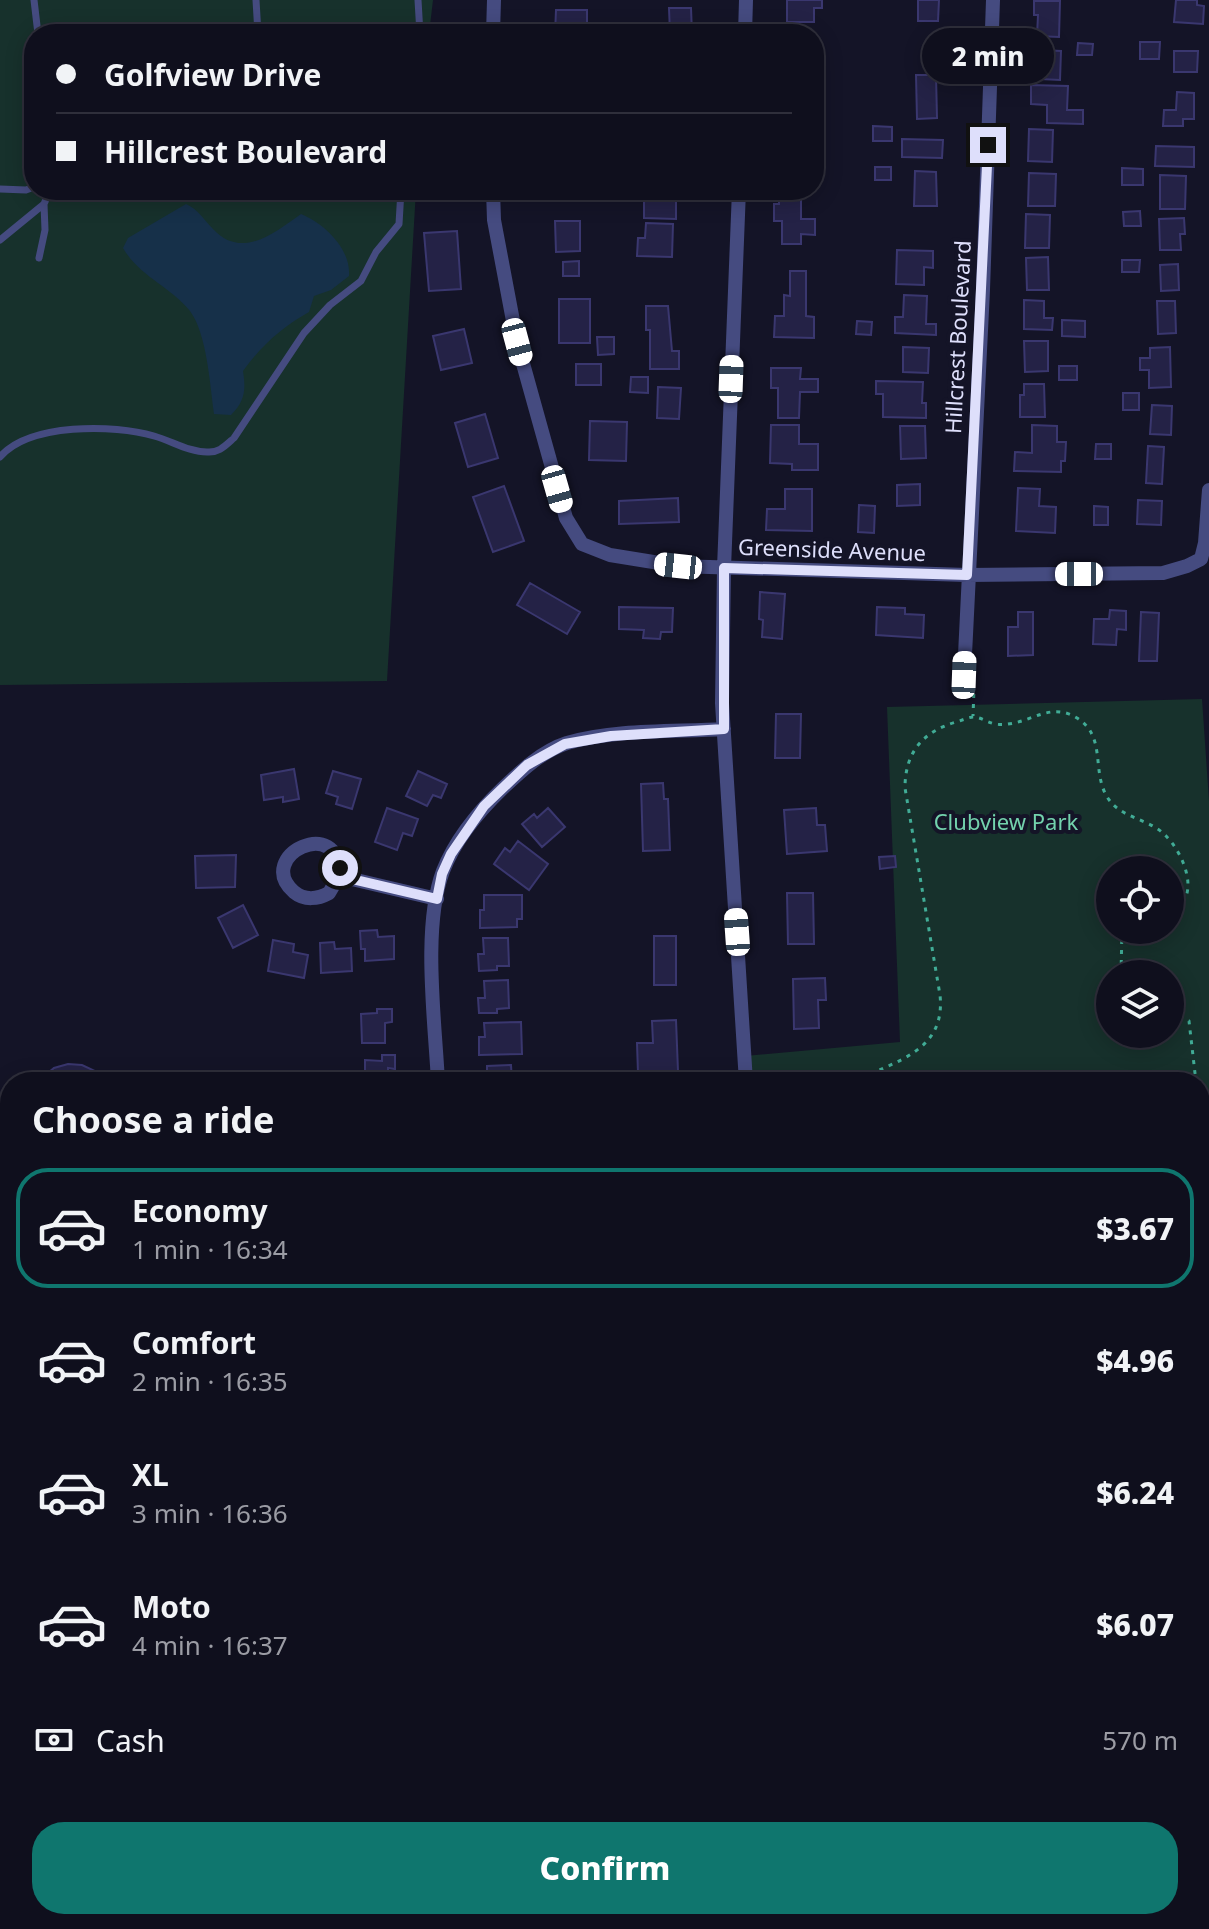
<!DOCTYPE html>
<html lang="en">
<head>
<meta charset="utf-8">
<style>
	body { margin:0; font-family:"Noto Sans",sans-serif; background:#181826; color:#f1f3f6; height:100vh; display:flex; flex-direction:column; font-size:30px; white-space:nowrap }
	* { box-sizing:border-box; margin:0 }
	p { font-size:26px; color:#9b9ca4 }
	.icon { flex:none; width:44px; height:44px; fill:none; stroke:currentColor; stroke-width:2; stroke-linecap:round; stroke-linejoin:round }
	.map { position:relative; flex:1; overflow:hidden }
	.side { position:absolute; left:0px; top:1072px; width:1210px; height:858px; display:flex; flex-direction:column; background:#0f0f1d; border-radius:32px 32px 0 0; box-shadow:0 4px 20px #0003,0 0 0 2px #2f2f3b }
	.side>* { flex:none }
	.hud { position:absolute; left:24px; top:24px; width:800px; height:176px; border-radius:32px; box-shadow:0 4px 20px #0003,0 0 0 2px #2f2f3b; display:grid; align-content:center; height:176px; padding:0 32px; background:#0f0f1d }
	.buttons { position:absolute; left:1096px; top:856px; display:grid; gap:16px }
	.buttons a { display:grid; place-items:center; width:88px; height:88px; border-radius:50%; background:#0f0f1d; box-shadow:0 4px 20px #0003,0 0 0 2px #2f2f3b; font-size:40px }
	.end { position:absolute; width:36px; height:36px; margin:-18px; border:10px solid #dedffb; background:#111; box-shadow:0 0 0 4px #111 }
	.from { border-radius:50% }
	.bubble { position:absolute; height:56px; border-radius:28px; background:#0f0f1d; box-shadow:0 4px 20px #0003,0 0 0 2px #2f2f3b; font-size:26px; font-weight:800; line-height:56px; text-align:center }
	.car { position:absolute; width:24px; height:48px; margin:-24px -12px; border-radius:10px; box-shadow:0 0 6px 2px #0007; background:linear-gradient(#fff 24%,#345 0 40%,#fff 0 76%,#345 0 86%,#fff 0) }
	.hud b { display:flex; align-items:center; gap:28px; height:76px; font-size:30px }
	.hud b+b { border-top:2px solid #2f2f3b }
	.hud i { width:20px; height:20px; background:#f1f3f6 }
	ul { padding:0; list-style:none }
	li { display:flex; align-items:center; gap:24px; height:120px; margin:0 16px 12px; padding:0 16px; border:4px solid transparent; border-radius:32px }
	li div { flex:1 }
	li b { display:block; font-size:30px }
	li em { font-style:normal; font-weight:800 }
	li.active { border-color:#0f766e }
	li>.icon { width:72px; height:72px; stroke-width:1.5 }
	h2 { padding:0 32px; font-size:36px; line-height:96px }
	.pay { display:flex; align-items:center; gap:20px; height:88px; padding:0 32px; font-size:30px }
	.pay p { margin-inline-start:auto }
	.action { display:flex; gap:16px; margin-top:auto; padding:16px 32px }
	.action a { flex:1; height:92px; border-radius:32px; background:#0f766e; color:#fff; font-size:32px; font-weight:800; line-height:92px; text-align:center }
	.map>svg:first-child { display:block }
</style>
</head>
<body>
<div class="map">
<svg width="1209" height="1929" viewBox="0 0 1209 1929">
	<rect width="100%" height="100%" fill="#141427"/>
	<path fill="#17312c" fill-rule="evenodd" d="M0,0H433L429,34H34V190H416L387,681L0,685Z
		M1202,699L1209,801V1239H1200V1082H746L745,1056L900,1042L887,707ZM1110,870H1170V930H1110ZM1110,974H1170V1034H1110Z"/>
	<path fill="#163049" d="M186,204C198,209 204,220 213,229C242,260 274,233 301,214C325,224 351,249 349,276L331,290L314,296L309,312C282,327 261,346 243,371C246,390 245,401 231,415L214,414C210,385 207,334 190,311C170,286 140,277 123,248L128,238Z"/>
	<path fill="#242246" stroke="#3a376f" stroke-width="2" d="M787,0H822V8H814V22H787Z
		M918,0H939L938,21H918Z
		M1176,0H1197V5L1204,6L1203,24L1174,22Z
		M1034,1H1060L1059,37L1037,36L1038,15H1034Z
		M669,8H691L692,34H670Z
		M556,10H587V34H555Z
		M1140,42H1160L1159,59H1140Z
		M1078,43L1093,44L1092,55H1077Z
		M1040,50L1061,51L1060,80L1040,79Z
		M1174,51H1198L1197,72H1174Z
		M916,75H936L937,118L917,119Z
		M1031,85L1068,86L1067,110H1083V124L1047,123V105L1031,104Z
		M1177,92L1194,93V119H1183V126H1163L1164,110H1176Z
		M873,126L892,127V141H873Z
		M1029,129L1053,130L1052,162L1028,161Z
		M902,139L943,140L942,158L902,157Z
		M1156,146L1194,147V167L1155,166Z
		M875,167H891V180H875Z
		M1122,168L1143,169V185H1122Z
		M915,171L936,172L937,206H914Z
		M1029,173L1056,174L1055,206H1028Z
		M1160,175L1186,176L1185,209H1160Z
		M644,190H676V219L644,218Z
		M779,194H801V219H815V235L801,234V244H782V221H774V204H779Z
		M1140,211L1141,226H1124L1123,212Z
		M1026,214L1050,215L1049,248H1025Z
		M1184,218L1185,234H1180L1181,250H1160L1159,219Z
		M555,221H580V251L556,252Z
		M646,223L673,224L672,257L637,256L638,238H645Z
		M457,231L461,289L429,291L424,233Z
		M897,250L933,251V268L924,267V285L896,284Z
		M1048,257L1049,290H1027L1026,258Z
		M1122,260H1140L1139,272H1122Z
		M579,261V276H563V262Z
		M1178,264L1179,290L1161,291L1160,265Z
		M790,271H806V316L814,317V338L774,337L775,316H784V295L790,296Z
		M904,295L927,296L926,324H936V335L895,333V317H903Z
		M559,299H590V343H559Z
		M1024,300L1044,301V318H1053L1052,330L1024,329Z
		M1157,301H1175L1176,333L1158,334Z
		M646,306H668L672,351H679V369H650V330H646Z
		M1062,320L1085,321V337L1062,336Z
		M857,321L872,322L871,335L856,334Z
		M464,329L472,363L441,370L433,336Z
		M597,337H614V354L598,355Z
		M1024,341H1048V371L1025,372Z
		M903,347L929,348L928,373L903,372Z
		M1170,347L1171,387L1149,388V370H1140V358H1150V348Z
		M576,364H601V385H576Z
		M1059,366H1077V380H1059Z
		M771,368H801L800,379H818V392H800L799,418H778V388H771Z
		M631,377H648V393L630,392Z
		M876,381L923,382L922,403H926V418L883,417V394H876Z
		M1024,384H1044L1045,417H1020V395H1024Z
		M658,387L681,388L679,419L657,418Z
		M1123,393H1139V410H1123Z
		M1152,405L1172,406L1171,435L1150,434Z
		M485,414L498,458L468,467L455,423Z
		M590,421L627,422L626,461L589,460Z
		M771,425H799V444H818V470H792V464L770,463Z
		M1032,425L1057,426V442H1066L1065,461H1061V472L1014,471L1015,452L1032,453Z
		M900,426H925L926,458L901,459Z
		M1096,444H1111V459H1095Z
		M1148,446L1164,447L1162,484L1146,483Z
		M920,484V505L897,506V485Z
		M504,486L524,541L493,552L473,497Z
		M1018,488L1040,489L1039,506L1056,507L1055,533L1016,531Z
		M785,489H812V531L766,530L767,509H785Z
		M678,498L679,522L619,524V501Z
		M1138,500L1162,501L1161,525L1137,524Z
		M859,505L875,506L874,533L858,532Z
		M1094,506L1108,507V525H1094Z
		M530,583L580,612L567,634L517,605Z
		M760,592L785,594L782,639L762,637L763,620L759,619Z
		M619,607L673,608L672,632H661L660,639L643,638L644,630L619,629Z
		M877,607L905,608V614L924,615L923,638L876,635Z
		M1110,610L1126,611V630L1117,629L1116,645L1093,644L1094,619H1109Z
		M1018,612H1033V655L1008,656V627H1018Z
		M1141,612L1159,613L1157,661H1139Z
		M776,714H801L800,758H775Z
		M294,769L299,799L283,802V797L264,800L261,775Z
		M333,771L361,779L352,809L336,804L338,797L326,793Z
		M418,771L447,784L441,798L433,795L427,806L406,796Z
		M663,783L664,799H668L670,850L643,851L641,784Z
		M387,808L418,819L412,836L403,833L397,850L375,842Z
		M548,808L565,827L542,847L522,824L534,814L537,818Z
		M816,808L817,825H825L827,851L787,854L784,810Z
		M518,841L548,864L529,890L494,864L505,848L510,852Z
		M236,855L235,887L196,888L195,856Z
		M895,856L896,867L880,869L879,857Z
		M787,893H813L814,944H788Z
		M484,895H522V919H517V927L480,928V910H484Z
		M243,905L258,935L233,948L218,918Z
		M377,930L378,937L394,936V959L365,961V949H361L360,931Z
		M654,936H676V985H654Z
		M483,938H508L509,966H497V970L479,971L478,954H484Z
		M273,940L294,944L293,952L308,955L304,978L268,971Z
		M334,942L335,949L351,948L352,971L321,973L320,943Z
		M825,978L826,1000H818L819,1028L794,1029L793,979Z
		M508,980L509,1008L497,1009V1013H479L478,998H485L484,981Z
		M377,1009H392V1022L385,1023V1043H362L361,1014L377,1013Z
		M676,1020L678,1071L638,1073L637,1043H653L652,1021Z
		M521,1022L522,1054L479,1055V1037H485L484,1023Z
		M382,1055H395V1069L388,1068V1082H365V1060L382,1061Z
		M68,1064L82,1065L95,1071L106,1082H37L54,1068Z
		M511,1065L512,1082H482L487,1081V1066Z
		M1200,1819H1209V1843L1200,1844Z"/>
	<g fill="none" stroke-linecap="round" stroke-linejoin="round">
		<path stroke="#41ac96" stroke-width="3" stroke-dasharray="4 6" stroke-linecap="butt" d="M971,685L974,689L973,716
			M1121,974L1122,930
			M1170,1013L1189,1021L1196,1082
			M852,1082C895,1061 946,1052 940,995L905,788C905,753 922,732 956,722C960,721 969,717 973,717C984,717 990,727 1008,724C1034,721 1051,702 1077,718C1106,736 1092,769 1106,795C1119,819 1147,817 1165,835C1184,853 1203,900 1170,910
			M1200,1096L1209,1118
			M1200,1221L1209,1213"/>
		<path stroke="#454b80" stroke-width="7" d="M34,0L38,34
			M256,0L258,34
			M418,0L420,34
			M0,189L26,190L34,187
			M0,240L44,204L50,190
			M39,258L45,230L44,204
			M0,457C29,423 114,424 154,436C172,441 189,452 207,452C219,453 225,446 234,438L304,333L330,305L361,281L376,252L399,224L401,190
			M246,1920L247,1929
			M393,1920L394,1929
			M502,1920V1929"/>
		<path stroke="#454b80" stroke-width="14" d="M493,34L494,0
			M745,34L746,0
			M493,190L494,220L517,342L566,518L582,544L610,555L678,566L967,575L1163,573L1187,566L1201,559L1205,543L1209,490
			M739,190L724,568L722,703L746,1082
			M964,675L983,290L993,0
			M339,876L329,893C318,899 305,901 294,892C253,856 342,813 339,876L437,899
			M438,1082C435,1021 422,927 443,871C455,840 479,811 503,788C521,771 542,751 567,743C616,729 673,732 724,729
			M799,1920L800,1929"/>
		<path stroke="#828eee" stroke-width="16" d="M1200,1913L1209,1912
			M845,1929L1040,1920"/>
	</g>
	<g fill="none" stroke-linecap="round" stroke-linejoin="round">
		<path stroke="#dedffb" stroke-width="10" d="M340,868L339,876L437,899L442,874L451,854L484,806L527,765L565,744L611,736L724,729V568L967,575L988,145"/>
	</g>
	<g text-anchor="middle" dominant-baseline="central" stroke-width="8" stroke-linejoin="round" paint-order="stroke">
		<g font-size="22" fill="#dedffb" stroke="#141427">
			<text transform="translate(957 337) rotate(-87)">Hillcrest Boulevard</text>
			<text transform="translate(832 549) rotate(2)">Greenside Avenue</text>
		</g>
		<g font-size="22" fill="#73d2ad" stroke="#141427">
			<text x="1006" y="821">Clubview Park</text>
		</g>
	</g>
</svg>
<div class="buttons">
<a><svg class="icon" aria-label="locate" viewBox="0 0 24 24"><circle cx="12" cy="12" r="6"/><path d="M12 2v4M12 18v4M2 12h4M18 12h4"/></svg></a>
<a><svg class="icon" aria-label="layers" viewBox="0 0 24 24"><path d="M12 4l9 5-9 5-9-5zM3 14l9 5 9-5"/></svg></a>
</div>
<i class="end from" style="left:340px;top:868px"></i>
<i class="end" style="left:988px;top:145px"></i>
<div class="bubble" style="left:922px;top:28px;width:132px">2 min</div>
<i class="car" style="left:517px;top:342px;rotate:165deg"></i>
<i class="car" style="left:731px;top:379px;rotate:2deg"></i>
<i class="car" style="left:557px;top:489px;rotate:164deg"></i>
<i class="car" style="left:678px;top:566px;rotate:276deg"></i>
<i class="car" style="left:1079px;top:574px;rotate:270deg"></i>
<i class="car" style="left:964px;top:675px;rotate:2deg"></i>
<i class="car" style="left:737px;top:932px;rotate:356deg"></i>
<div class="hud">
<b><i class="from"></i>Golfview Drive</b>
<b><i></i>Hillcrest Boulevard</b>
</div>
<section class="side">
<h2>Choose a ride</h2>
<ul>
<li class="active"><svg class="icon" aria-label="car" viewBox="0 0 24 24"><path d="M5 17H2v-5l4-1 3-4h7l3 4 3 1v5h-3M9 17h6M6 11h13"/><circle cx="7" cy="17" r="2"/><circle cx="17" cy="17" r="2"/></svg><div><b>Economy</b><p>1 min · 16:34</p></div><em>$3.67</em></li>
<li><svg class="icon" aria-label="car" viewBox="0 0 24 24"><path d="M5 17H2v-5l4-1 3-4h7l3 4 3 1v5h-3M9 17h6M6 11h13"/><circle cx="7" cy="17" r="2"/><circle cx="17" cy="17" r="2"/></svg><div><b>Comfort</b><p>2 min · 16:35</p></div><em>$4.96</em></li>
<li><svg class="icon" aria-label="car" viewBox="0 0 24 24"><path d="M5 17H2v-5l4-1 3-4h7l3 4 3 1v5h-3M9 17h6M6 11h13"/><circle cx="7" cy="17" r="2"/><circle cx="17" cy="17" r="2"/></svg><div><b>XL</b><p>3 min · 16:36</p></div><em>$6.24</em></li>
<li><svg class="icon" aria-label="car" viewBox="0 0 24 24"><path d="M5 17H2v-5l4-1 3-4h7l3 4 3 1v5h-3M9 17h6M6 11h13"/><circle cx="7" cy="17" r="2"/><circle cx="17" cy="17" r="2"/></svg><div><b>Moto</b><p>4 min · 16:37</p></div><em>$6.07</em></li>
</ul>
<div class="pay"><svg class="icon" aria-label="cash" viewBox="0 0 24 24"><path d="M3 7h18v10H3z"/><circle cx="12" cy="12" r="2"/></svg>Cash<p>570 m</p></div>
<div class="action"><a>Confirm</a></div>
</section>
</div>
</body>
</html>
